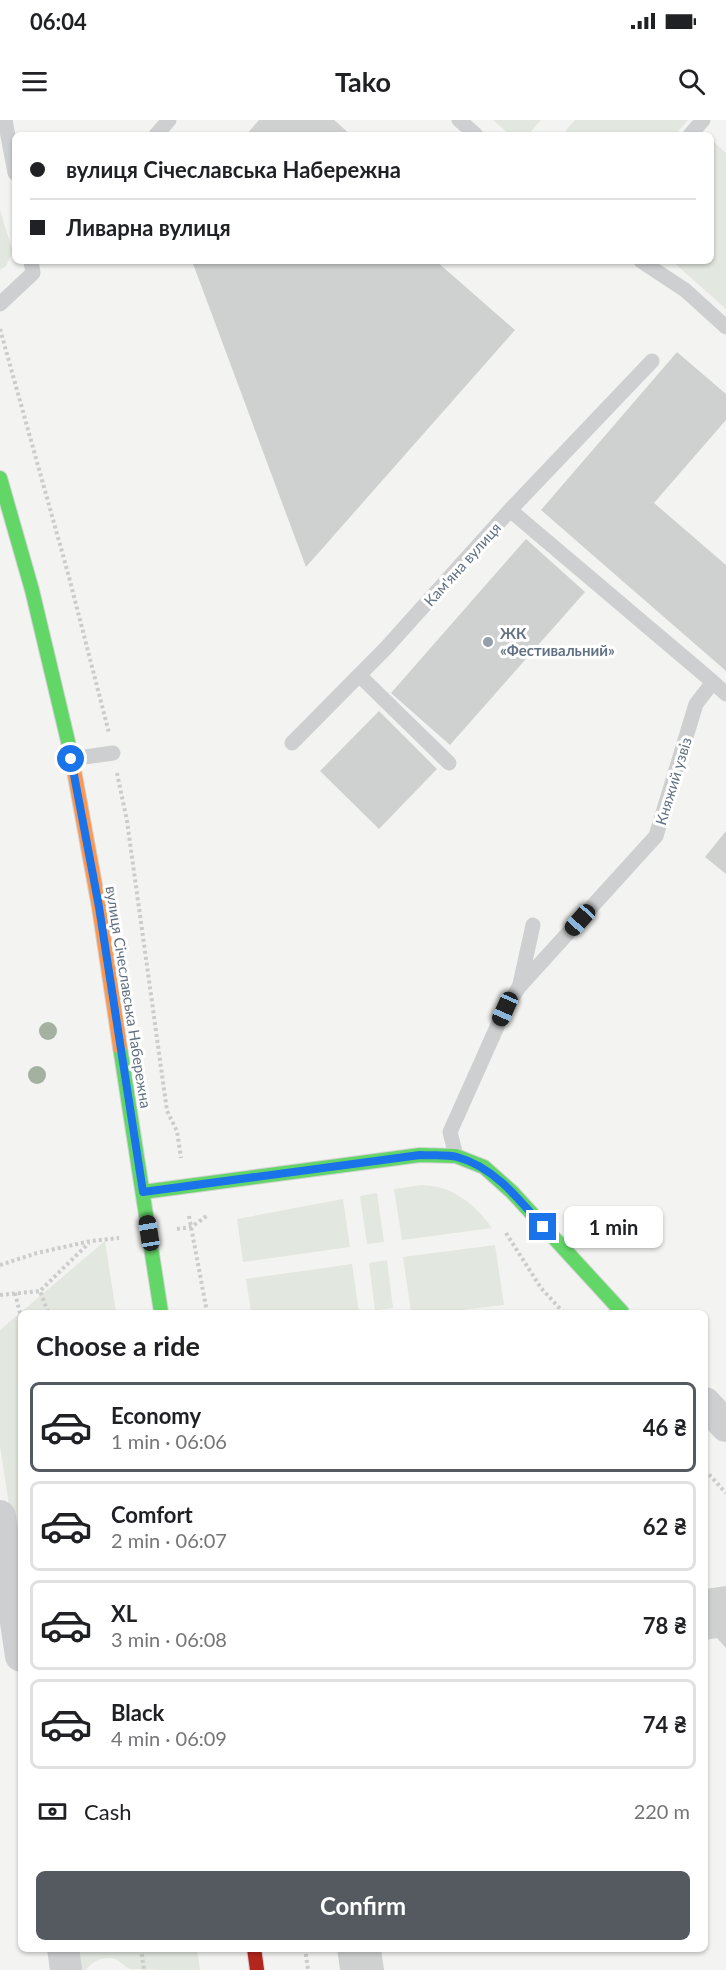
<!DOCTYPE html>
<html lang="en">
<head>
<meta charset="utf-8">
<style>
	body { margin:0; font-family:Lato,sans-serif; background:#f2f2f2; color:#202124; height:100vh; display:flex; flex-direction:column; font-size:22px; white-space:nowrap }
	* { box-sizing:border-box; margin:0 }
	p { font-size:20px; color:#757577 }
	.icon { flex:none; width:33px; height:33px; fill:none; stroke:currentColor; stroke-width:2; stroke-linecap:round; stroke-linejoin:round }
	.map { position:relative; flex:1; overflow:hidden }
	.sheet { position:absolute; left:18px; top:1190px; width:690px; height:642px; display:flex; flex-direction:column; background:#fff; border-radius:9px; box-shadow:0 2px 4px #0004 }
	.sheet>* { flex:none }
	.banner { position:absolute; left:12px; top:12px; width:702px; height:132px; border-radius:9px; box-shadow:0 2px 4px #0004; display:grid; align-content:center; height:132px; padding:0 18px; background:#fff }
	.end { position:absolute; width:27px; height:27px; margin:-14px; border:8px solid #1a73e8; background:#fff; box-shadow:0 0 0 3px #fff }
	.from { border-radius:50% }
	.bubble { position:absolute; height:42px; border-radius:9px; background:#fff; box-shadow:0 2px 4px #0004; font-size:20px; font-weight:700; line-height:42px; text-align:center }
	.car { position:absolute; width:18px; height:36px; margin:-18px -9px; border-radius:8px; box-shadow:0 0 4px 2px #0007; background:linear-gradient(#222 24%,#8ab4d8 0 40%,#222 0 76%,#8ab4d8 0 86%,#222 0) }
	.banner b { display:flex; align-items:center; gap:21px; height:57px; font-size:22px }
	.banner b+b { border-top:2px solid #e0e0e0 }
	.banner i { width:15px; height:15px; background:#202124 }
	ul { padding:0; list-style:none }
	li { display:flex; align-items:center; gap:18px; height:90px; margin:0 12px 9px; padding:0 6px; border:3px solid #e0e0e0; border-radius:9px }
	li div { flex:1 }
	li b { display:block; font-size:22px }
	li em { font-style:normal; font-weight:700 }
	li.selected { border-color:#545a60 }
	li>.icon { width:54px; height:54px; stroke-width:1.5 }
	h2 { padding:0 18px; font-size:27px; line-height:72px }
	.pay { display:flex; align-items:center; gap:15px; height:66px; padding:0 18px; font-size:22px }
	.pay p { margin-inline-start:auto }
	.button { display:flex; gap:12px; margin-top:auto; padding:12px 18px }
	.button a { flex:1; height:69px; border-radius:9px; background:#545a60; color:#fff; font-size:24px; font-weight:700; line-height:69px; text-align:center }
	.status { display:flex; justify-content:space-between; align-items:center; height:42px; padding:0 30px; background:#fff; direction:ltr }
	.status svg { height:16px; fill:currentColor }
	header { display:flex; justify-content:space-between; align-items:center; height:78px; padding:0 18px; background:#fff; font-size:27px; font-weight:700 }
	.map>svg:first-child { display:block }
</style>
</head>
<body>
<div class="status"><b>06:04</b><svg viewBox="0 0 49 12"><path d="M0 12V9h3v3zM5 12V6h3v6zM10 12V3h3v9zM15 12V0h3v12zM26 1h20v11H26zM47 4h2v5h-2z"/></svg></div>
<header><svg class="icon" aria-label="menu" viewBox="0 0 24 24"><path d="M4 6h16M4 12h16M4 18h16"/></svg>Tako<svg class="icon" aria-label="search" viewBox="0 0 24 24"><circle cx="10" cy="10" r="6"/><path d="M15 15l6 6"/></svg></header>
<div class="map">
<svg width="726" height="1850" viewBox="0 0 726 1850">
	<rect width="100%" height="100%" fill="#f3f4f1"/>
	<path fill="#e2e7df" d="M493,0H541L528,15H510Z
		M575,0H688L675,15H562Z
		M711,20L726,33V189L672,141H711Z
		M0,90L13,132L6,146L0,150Z
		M422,1065C453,1066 475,1084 492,1108L402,1120L394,1069Z
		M377,1073L384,1122L367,1124L360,1076Z
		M343,1079L350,1127L243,1142L237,1099Z
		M105,1121L116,1192H21V1464L0,1326V1210Z
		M495,1125L504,1185L445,1192H411L403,1137Z
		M387,1140L393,1188L375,1190L369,1143Z
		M352,1144L359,1192H251L246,1159Z
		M75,1829H197L200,1850C190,1850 134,1850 130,1849C122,1845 120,1839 110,1838C99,1838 92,1842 86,1850H79Z"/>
	<path fill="#cfd1d1" d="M259,0H334L351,15H246Z
		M192,141H436L515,210L306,447Z
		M677,232L726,274V300L654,383L726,445V551L541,390Z
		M526,419L585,472L450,625L391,573Z
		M379,591L437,649L379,709L320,651Z
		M726,711V754L705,737Z
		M726,1466V1528L717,1518L705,1520V1469Z
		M337,1828H381L384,1850H340Z"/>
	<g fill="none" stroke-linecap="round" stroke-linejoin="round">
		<g stroke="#d1d2d2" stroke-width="16">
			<path id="fast" d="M0,358L32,470L71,634
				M120,927L161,1192
				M143,1072L420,1035L456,1036L484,1047L512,1072L622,1192"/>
		</g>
		<g stroke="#d1d2d2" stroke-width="16">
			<path id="slow" d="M71,634L99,787L120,927"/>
		</g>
		<g stroke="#d1d2d2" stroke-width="16">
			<path id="jam" d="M254,1828L257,1850"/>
		</g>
		<path stroke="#ccc" stroke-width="4" stroke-dasharray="3 3" stroke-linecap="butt" d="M0,209L69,457L109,613
			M117,653L127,701L167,991L177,1011L181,1038
			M189,1096L207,1192
			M177,1109L191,1107L208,1095
			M506,1113L541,1168L563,1192
			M0,1145L37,1133L91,1121L119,1118
			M15,1173L21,1197
			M0,1175L40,1171
			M48,1192L40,1171L89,1123
			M705,1350L726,1373
			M141,1828L144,1850
			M305,1828L308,1850"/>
		<path stroke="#cecfd0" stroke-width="15" d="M5,0L15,53
			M459,0L476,15
			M156,15L169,0
			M690,15L703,0
			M641,141L685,170L726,207
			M0,184L33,153L31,141
			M359,555L449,643
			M713,562L726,574
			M292,623L386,528L510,390L652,241
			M71,639L113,633
			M520,864L533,805
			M456,1036L450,1012L505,889L519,867L656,716L696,584L713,562L510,390"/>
		<path stroke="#cecfd0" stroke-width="32" d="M705,1283L726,1306
			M0,1396L21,1536
			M63,1828L66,1850"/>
		<use href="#fast" stroke="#63d668" stroke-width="14"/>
		<use href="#slow" stroke="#ff974d" stroke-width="14"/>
		<use href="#jam" stroke="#b3261e" stroke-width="14"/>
	</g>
	<g fill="#a4b1a1">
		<circle cx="48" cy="911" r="9"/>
		<circle cx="37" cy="955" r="9"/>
	</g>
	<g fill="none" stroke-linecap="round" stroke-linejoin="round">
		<path stroke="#1a73e8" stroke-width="8" d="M71,639L99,787L143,1072L420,1035C431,1036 446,1034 457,1037C494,1047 519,1079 543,1107"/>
	</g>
	<circle fill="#949faa" stroke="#fff" stroke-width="2" cx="488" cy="522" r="6"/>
	<g text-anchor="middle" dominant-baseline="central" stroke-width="6" stroke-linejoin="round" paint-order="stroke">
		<g font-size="15" fill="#617183" stroke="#fff">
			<text transform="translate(462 444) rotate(-48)">Кам'яна вулиця</text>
			<text transform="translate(673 661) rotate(-73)">Княжий узвіз</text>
			<text transform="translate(129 877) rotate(81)">вулиця Січеславська Набережна</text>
		</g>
		<g font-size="15" font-weight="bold" fill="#617183" stroke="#fff" text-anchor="start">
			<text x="500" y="513">ЖК<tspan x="500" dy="17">«Фестивальний»</tspan></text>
		</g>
	</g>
</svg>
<i class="end from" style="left:71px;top:639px"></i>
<i class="end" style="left:543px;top:1107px"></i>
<div class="bubble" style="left:564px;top:1086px;width:99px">1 min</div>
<i class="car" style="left:580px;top:800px;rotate:222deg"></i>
<i class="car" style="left:505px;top:889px;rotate:204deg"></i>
<i class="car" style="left:149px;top:1113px;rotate:351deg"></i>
<div class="banner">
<b><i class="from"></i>вулиця Січеславська Набережна</b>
<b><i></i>Ливарна вулиця</b>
</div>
<section class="sheet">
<h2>Choose a ride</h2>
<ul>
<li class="selected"><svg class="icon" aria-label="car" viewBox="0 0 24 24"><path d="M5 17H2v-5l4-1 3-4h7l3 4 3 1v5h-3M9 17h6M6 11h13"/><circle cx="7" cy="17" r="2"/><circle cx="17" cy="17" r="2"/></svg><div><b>Economy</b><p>1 min · 06:06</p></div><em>46 ₴</em></li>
<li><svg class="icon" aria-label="car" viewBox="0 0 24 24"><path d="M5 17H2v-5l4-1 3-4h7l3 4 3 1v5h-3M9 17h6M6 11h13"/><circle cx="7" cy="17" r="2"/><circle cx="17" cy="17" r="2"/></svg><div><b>Comfort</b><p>2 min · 06:07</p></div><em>62 ₴</em></li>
<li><svg class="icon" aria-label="car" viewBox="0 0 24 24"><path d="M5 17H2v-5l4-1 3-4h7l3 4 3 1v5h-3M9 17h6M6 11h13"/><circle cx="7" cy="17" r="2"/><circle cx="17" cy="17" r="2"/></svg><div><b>XL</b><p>3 min · 06:08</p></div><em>78 ₴</em></li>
<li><svg class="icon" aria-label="car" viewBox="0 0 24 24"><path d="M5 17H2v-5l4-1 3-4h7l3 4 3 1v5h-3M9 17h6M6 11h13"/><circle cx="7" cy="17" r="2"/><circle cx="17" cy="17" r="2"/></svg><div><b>Black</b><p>4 min · 06:09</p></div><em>74 ₴</em></li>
</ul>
<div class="pay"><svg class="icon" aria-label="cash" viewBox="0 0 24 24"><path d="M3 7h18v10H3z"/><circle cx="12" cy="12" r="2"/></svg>Cash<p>220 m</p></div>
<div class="button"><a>Confirm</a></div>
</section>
</div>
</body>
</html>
